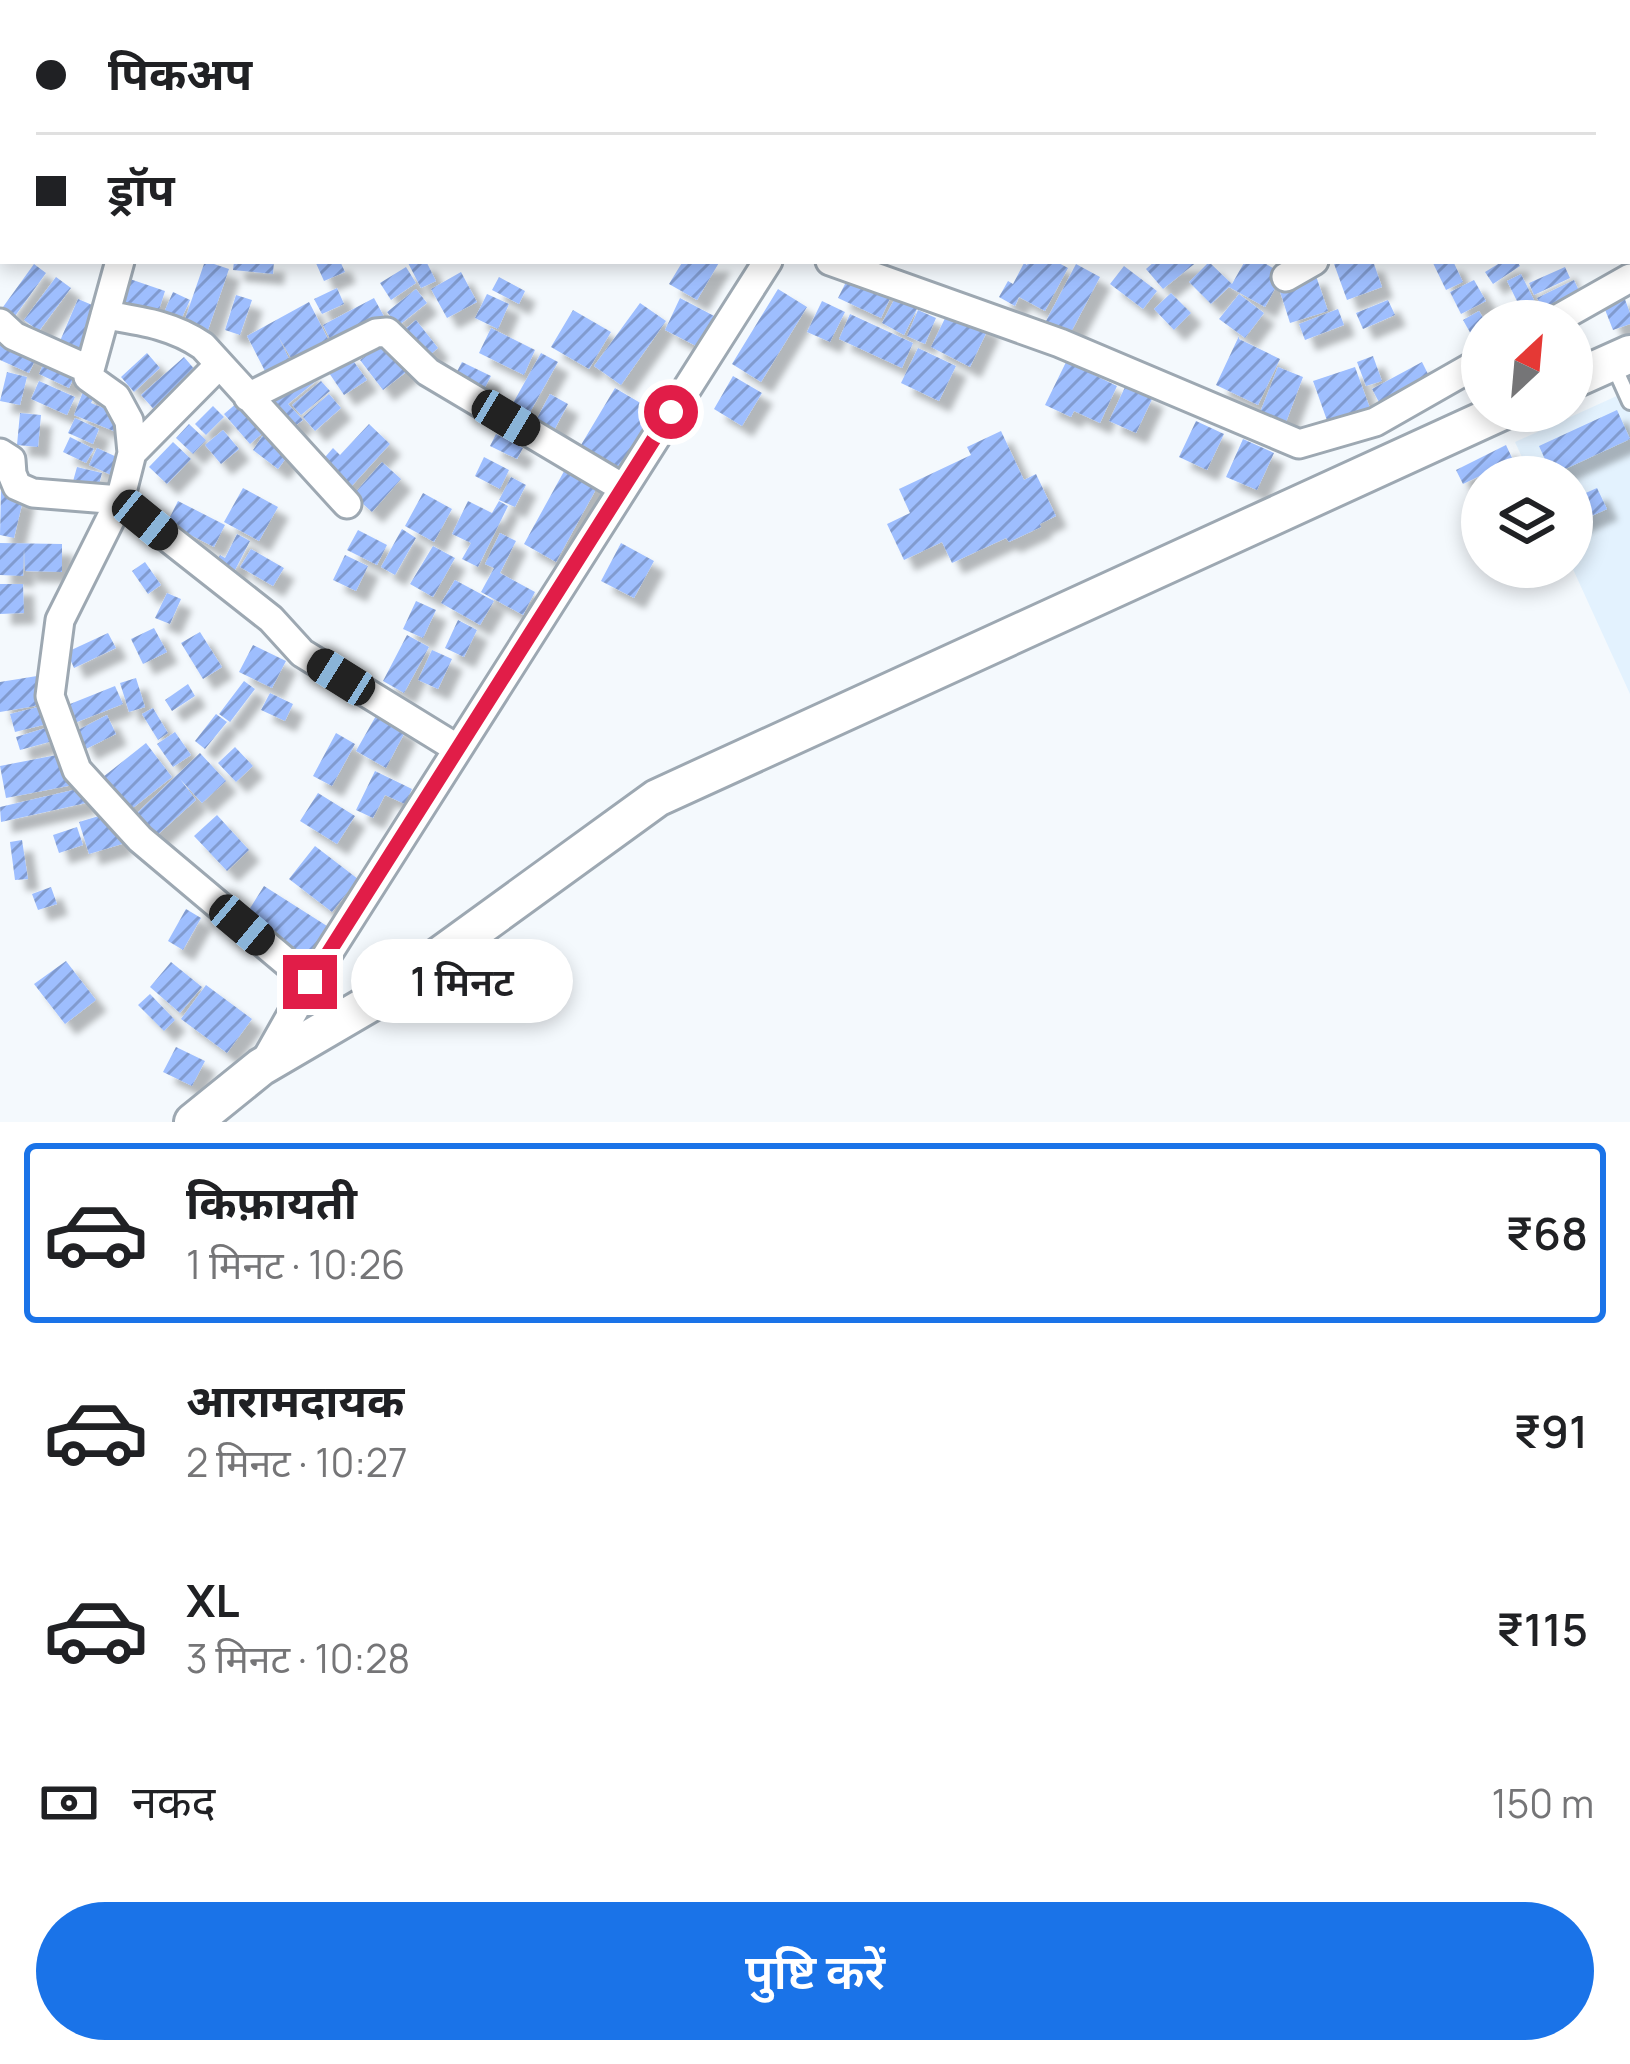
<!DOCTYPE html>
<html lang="hi">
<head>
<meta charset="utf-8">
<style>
	body { margin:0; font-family:Manrope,"Noto Sans Devanagari",sans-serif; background:#f2f2f2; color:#202124; height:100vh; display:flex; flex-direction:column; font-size:45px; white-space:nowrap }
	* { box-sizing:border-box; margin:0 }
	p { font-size:39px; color:#757577 }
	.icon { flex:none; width:66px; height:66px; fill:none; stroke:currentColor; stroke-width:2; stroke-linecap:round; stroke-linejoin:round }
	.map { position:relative; height:1122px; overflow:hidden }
	.drawer { display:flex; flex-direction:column; background:#fff; flex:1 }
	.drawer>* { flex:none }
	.guide { position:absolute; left:0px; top:0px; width:1632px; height:264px; box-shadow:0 6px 18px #0003; display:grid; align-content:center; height:264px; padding:0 36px; background:#fff }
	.needle { width:78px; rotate:26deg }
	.tools { position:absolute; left:1461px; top:300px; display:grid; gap:24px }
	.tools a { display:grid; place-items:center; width:132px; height:132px; border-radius:50%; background:#fff; box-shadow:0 6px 18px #0003; font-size:60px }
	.end { position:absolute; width:54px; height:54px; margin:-27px; border:15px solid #e11d48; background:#fff; box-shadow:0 0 0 6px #fff }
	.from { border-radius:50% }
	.bubble { position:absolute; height:84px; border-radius:42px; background:#fff; box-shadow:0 6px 18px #0003; font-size:39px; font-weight:600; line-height:84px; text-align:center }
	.car { position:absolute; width:36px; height:72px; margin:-36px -18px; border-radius:15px; box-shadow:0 0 9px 3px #0007; background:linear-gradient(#222 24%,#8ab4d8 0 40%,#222 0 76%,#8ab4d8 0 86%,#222 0) }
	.guide b { display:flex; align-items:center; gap:42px; height:114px; font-size:45px }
	.guide b+b { border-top:3px solid #e0e0e0 }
	.guide i { width:30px; height:30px; background:#202124 }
	ul { padding:21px 0 0; list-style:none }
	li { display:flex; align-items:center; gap:36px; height:180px; margin:0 24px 18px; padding:0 12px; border:6px solid transparent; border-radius:12px }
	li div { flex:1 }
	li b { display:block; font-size:45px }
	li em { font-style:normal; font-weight:600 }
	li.on { border-color:#1a73e8 }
	li>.icon { width:108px; height:108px; stroke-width:1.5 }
	.pay { display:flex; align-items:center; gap:30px; height:132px; padding:0 36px; font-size:45px }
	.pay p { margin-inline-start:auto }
	.button { display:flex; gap:24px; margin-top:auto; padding:24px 36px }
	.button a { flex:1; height:138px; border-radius:72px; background:#1a73e8; color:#fff; font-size:48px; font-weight:600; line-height:138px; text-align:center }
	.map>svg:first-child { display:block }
</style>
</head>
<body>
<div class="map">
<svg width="1630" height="1122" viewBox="0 0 1630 1122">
	<defs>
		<pattern id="building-hatch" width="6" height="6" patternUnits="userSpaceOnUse" patternTransform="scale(3)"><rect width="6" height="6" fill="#9ebefe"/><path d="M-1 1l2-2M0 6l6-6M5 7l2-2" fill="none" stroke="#819bcf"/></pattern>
		<filter id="shadow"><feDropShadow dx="11" dy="11" stdDeviation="3" flood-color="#0004"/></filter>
	</defs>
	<rect width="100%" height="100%" fill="#f4f9fd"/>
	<path fill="#e3f2fe" d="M1630,390V694L1572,567V477H1531L1515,442Z"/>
	<path fill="#42d7e0" d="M0,0H528L526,3H3V103L0,104Z"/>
	<path fill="url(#building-hatch)" filter="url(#shadow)" d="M205,261L229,269L208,330L184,322Z
		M234,261H274L273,274L233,270Z
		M315,261H340L345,272L324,281Z
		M407,261H426L436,281L421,288Z
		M683,261H720L697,300L669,284Z
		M1029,261H1055L1068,268L1045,311L1019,297L1015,306L999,297L1008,281L1013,284L1024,263L1027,265Z
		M1155,261H1198L1163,289L1146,269Z
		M1245,261H1261L1283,274L1265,307L1229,287L1211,304L1189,282L1209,262L1232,284Z
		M1333,261H1373L1382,287L1347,300Z
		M1432,261H1453L1463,282L1446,290Z
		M1503,261H1517L1520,266L1493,284L1485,272Z
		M34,264L46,273L15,316L3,307Z
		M1076,264L1100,277L1070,334L1046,321Z
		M1124,266L1157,291L1143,309L1110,284Z
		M406,267L416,283L391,300L380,283Z
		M1565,267L1570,278L1534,295L1529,283Z
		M461,272L477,302L447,318L431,289Z
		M851,272L893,292L881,318L838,298Z
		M1315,273L1328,311L1290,323L1278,285Z
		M1521,274L1542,316L1532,321H1527L1507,281Z
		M56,277L71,288L39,331L24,320Z
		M499,277L525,291L519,304L492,290Z
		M127,278L165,291L158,313L119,300Z
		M1474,280L1486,301L1461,314L1450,292Z
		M1574,280L1580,293L1544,311L1537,298Z
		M337,288L344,304L322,314L314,299Z
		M416,289L427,303L398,326L387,312Z
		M778,289L807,307L761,382L732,364Z
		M173,292L190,300L179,324L162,317Z
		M1171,293L1191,313L1174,330L1154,309Z
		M487,294L509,304L498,329L475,318Z
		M1239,294L1264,313L1245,338L1219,319Z
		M1623,294L1630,313V324L1613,330L1602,302Z
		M236,295L252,300L240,335L225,330Z
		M374,298L387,322L335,349L323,325Z
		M680,298L716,317L700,348L665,330Z
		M895,298L917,309L904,335L882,323Z
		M78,299L104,310L87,352L60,341Z
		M1388,300L1395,315L1363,329L1356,313Z
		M822,301L845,312L830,342L807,332Z
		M309,302L328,339L291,358L278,336L291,363L267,375L247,336Z
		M640,303L666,321L621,385L594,366Z
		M950,308L989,327L970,367L931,347Z
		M1338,309L1344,325L1305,340L1299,324Z
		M573,310L611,332L589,369L551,347Z
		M918,310L936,318L925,344L907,336Z
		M1479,311L1485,321H1482V340L1476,343L1463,320Z
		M850,314L913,343L902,368L839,339Z
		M416,320L438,348L425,359L403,331Z
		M491,328L535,350L524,375L479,353Z
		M1239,336V339L1280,359L1258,405L1216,385Z
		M0,337L38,354L29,373L0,360Z
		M387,340L410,369L383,390L360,360Z
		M918,348L956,366L939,401L901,383Z
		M347,352L367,380L344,395L325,367Z
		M147,353L160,368L134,392L121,377Z
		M541,353L558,362L529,414L512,405Z
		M47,356L77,371L69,388L39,374Z
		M1373,356L1382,381L1366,386L1357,362Z
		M184,357L202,378L159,415L141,395Z
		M1068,358L1094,370L1092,374L1117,386L1100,423L1074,411L1071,417L1045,405Z
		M462,362L491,376L482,393L453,379Z
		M1422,362L1430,378L1380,404L1372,389Z
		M1278,367L1303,377L1283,430L1257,420Z
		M1355,367L1371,411L1329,426L1313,381Z
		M307,368L316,381L288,404L303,420L284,434L260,402Z
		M7,372L27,377L20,405L0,401Z
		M733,376L762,393L742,426L714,409Z
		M39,381L75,397L67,415L31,399Z
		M321,381L330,391L301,415L292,405Z
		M86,384L98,389L91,403L123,416L116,432L74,415Z
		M1126,385L1153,397L1136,433L1109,421Z
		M615,388L654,411L617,473L578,450Z
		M329,394L341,408L315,431L303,417Z
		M550,394L568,404L551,436L533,426Z
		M245,396L271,426L250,444L224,414Z
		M213,406L224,417L206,435L195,424Z
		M1617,410L1630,439L1552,475L1539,446Z
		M20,413L41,415L38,447L17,445Z
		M75,418L99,429L93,444L68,433Z
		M1196,421L1224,434L1207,470L1179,457Z
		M189,424L206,440L193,454L176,438Z
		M369,424L390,444L348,490L319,464L333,448L340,455Z
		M223,430L239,449L221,464L205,445Z
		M1001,431L1024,480L1036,474L1056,516L1040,524L1041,527L1009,542L1006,538L952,563L942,542L904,560L887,524L910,513L899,489L971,455L967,447Z
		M496,434L523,448L517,459L490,446Z
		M263,435L289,454L278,469L253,450Z
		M70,437L94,449L86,463L63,452Z
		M1243,439L1274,453L1257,490L1226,477Z
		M173,442L191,459L167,484L149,467Z
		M1506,445L1513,460L1463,484L1456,470Z
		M97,448L119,458L111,475L89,465Z
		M484,457L509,470L500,489L475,476Z
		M382,462L401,479L372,512L353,495Z
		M568,464L600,482L556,562L524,544Z
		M77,467L102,473L97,492L72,485Z
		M511,477L526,485L515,507L499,500Z
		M243,488L278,507L259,541L224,522Z
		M1597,488L1607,509L1576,523L1572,513V499Z
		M1,491L24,496L14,538L0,535Z
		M423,493L452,509L434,542L405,526Z
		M178,501L225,525L214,547L167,523Z
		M468,501L492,513L499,501L508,506L478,567L462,559L471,543L452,534Z
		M402,529L416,538L395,575L381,567Z
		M358,530L387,545L377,565L347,550Z
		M500,533L516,541L500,573L535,592L523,615L481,592L494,568L485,564Z
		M237,534L250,541L234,572L216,562L220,555L225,558Z
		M0,543L62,544V572L25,571L24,549L23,576L0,575Z
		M621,543L654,561L634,598L601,581Z
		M433,546L455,558L433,597L410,584Z
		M251,549L284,568L273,586L240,567Z
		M345,555L368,566L356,591L333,580Z
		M145,562L161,585L148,594L132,571Z
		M455,580L494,601L480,625L441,603Z
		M0,584H23L24,613L0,614Z
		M167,593L181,599L170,624L155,618Z
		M416,601L436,610L423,638L403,629Z
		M458,620L477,630L464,657L445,648Z
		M154,628L167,652L143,664L131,639Z
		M200,632L222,667L203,679L181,643Z
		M108,633L116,648L74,668L67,652Z
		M407,635L429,647L404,693L383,681Z
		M253,645L286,661L272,688L239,672Z
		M432,650L452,659L438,689L418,680Z
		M37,676L41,705L0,712V682Z
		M136,678L145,707L129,712L120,683Z
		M244,681L255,689L230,722L219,714Z
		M188,684L195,696L172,711L165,700Z
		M115,686L123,704L72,724L65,706Z
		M270,693L293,704L285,721L261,710Z
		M42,706L47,724L15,732L10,714Z
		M153,708L168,733L158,740L142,714Z
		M216,714L227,722L205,749L195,741Z
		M377,714L406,730L386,768L356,751Z
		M107,715L116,734L86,749L76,731Z
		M49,727L53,741L20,750L16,737Z
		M175,732L191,755L173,767L157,744Z
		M336,733L355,744L332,786L313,776Z
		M146,743L172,777L124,815L98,781Z
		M235,747L253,766L236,782L218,763Z
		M67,753L73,785L6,798L0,766Z
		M200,753L226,781L202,803L180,779L196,800L154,838L134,816Z
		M375,771L412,789L405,804L385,795L373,818L356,810Z
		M82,788L86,803L1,822L0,807Z
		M318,793L355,816L337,844L300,821Z
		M112,812L122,844L89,854L79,822Z
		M217,815L249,850L227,871L194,836Z
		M77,827L83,845L59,853L53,835Z
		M22,840L28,879L15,880L10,842Z
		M315,846L358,879L332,912L289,879Z
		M264,886L327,926L305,961L242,921Z
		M51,887L57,904L38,910L32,894Z
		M186,909L201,918L183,950L168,941Z
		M66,961L96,1000L65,1024L34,984Z
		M171,962L202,987L180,1013L150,987Z
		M206,985L252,1019L227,1053L181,1019Z
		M150,994L175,1020L164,1031L138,1005Z
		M176,1047L205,1061L192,1086L163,1072Z"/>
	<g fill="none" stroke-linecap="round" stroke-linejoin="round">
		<g stroke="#9da8b2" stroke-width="20">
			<path id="lane" d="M1612,362L1630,402"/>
		</g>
		<g stroke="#9da8b2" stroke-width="33">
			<path id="street" d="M1143,0L1146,3
				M1475,0L1476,3
				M532,3L535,0
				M1381,3L1395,0
				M0,237L3,231
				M120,261L88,377L116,397L129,421L132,453L120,500L60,620L50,696L77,770L140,839L310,982
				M830,261L1060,343L1299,444L1375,422L1482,361
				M1286,277L1314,261
				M105,315C141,321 173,325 203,346L347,504
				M1554,321L1630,278
				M0,323L14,336L90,370
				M248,397L376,333L387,332L428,372L623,488
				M0,453L11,460L12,474L17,486L33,493L120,500L271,619L302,653L458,749
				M132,453L219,365
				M263,1065L310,982L768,261"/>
		</g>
		<g stroke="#9da8b2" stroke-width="42">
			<path id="secondary" d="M1572,380L1630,354
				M193,1122L261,1067L391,991L657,798L1503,411"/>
		</g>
		<use href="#lane" stroke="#fff" stroke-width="14"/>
		<use href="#street" stroke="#fff" stroke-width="27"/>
		<use href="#secondary" stroke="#fff" stroke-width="36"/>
	</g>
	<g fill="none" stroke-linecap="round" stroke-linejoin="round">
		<path stroke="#e11d48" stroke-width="15" d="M310,982L671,412"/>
	</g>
</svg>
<div class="tools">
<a><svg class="needle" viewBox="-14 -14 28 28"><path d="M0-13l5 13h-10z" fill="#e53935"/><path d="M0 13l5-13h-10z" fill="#757577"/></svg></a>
<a><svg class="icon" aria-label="layers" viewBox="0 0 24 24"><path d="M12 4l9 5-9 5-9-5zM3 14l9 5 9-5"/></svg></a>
</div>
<i class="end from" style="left:671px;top:412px"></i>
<i class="end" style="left:310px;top:982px"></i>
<div class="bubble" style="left:351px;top:939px;width:222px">1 मिनट</div>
<i class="car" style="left:506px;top:418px;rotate:121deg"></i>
<i class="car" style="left:145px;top:520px;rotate:129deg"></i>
<i class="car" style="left:341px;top:677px;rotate:302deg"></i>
<i class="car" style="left:242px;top:925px;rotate:130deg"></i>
<div class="guide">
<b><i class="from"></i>पिकअप</b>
<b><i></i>ड्रॉप</b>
</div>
</div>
<section class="drawer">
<ul>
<li class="on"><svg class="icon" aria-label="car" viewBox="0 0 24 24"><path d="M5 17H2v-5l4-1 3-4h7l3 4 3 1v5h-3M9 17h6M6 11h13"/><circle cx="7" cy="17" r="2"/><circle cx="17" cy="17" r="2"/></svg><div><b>किफ़ायती</b><p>1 मिनट · 10:26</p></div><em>₹68</em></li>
<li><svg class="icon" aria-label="car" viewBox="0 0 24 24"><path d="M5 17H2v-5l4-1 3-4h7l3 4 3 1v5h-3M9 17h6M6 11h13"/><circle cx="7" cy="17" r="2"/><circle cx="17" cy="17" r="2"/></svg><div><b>आरामदायक</b><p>2 मिनट · 10:27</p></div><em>₹91</em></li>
<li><svg class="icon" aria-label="car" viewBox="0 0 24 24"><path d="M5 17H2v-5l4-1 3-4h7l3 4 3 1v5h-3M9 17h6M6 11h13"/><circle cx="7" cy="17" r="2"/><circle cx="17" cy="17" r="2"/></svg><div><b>XL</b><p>3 मिनट · 10:28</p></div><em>₹115</em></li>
</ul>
<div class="pay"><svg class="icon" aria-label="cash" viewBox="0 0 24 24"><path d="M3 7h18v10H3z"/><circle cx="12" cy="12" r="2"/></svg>नकद<p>150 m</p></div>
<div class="button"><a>पुष्टि करें</a></div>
</section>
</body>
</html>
